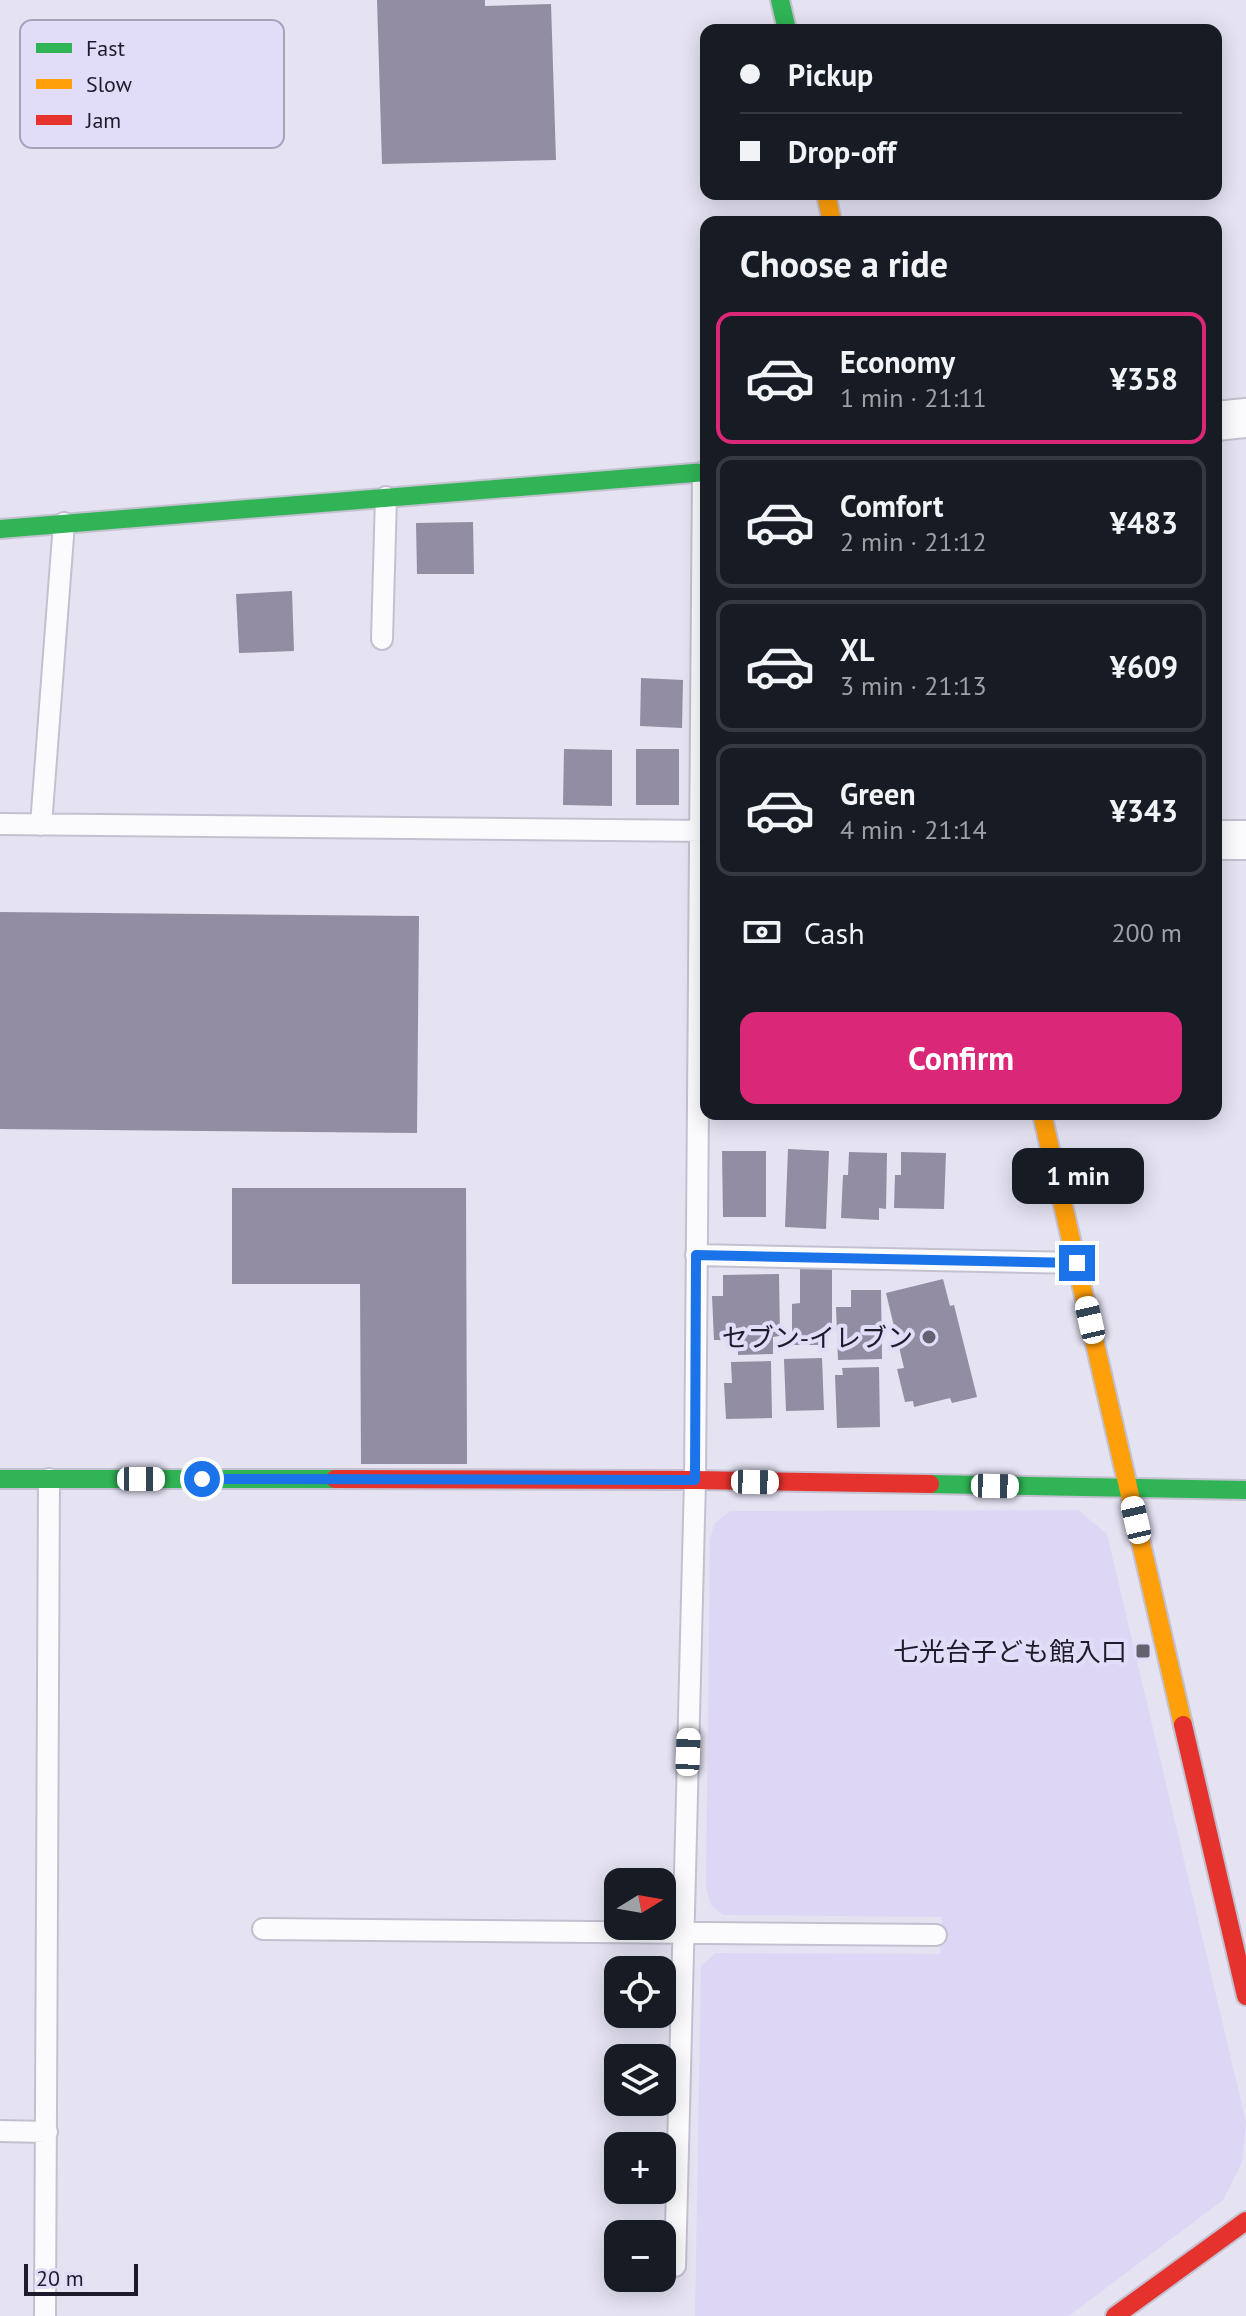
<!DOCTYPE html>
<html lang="en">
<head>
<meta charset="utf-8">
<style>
	body { margin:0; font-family:"PT Sans","Noto Sans JP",sans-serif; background:#242831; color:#f1f3f6; height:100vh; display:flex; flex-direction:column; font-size:30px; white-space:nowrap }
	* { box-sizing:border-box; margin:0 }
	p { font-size:26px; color:#9ea1a6 }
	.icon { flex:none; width:44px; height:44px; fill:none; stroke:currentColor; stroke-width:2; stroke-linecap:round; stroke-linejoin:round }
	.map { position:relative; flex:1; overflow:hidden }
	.side { position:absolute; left:700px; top:216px; width:522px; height:904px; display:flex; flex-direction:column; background:#171b24; border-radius:16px; box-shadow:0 4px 20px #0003 }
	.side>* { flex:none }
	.banner { position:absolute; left:700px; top:24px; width:522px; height:176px; border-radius:16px; box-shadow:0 4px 20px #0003; display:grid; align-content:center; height:176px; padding:0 40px; background:#171b24 }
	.needle { width:52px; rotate:79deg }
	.tools { position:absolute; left:604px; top:1868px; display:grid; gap:16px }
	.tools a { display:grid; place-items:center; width:72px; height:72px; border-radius:16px; background:#171b24; box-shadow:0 4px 20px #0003; font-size:40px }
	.scale { position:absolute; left:24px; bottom:20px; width:114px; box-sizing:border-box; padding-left:8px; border:4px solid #1e1b2b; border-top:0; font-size:22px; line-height:28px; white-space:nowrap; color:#1e1b2b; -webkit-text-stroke:6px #e1dcf8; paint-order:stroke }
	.end { position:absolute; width:36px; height:36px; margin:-18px; border:10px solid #1a73e8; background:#fff; box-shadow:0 0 0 4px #fff }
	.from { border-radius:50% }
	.bubble { position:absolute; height:56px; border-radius:16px; background:#171b24; box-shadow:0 4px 20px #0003; font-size:26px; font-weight:700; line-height:56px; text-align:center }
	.car { position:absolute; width:24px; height:48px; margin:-24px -12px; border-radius:10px; box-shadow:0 0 6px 2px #0007; background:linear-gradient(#fff 24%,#345 0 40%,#fff 0 76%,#345 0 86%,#fff 0) }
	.banner b { display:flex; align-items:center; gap:28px; height:76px; font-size:30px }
	.banner b+b { border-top:2px solid #363941 }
	.banner i { width:20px; height:20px; background:#f1f3f6 }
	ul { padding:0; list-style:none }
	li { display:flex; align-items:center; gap:24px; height:132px; margin:0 16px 12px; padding:0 24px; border:4px solid #363941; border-radius:16px }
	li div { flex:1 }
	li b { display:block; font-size:30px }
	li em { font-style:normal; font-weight:700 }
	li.on { border-color:#db2777 }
	li>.icon { width:72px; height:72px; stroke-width:1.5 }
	h2 { padding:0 40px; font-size:36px; line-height:96px }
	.pay { display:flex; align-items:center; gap:20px; height:88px; padding:0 40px; font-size:30px }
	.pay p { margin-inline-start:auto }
	.cta { display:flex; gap:16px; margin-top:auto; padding:16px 40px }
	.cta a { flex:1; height:92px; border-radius:16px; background:#db2777; color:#fff; font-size:32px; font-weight:700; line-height:92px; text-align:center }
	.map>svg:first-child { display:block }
</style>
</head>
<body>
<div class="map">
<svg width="1246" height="2316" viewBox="0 0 1246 2316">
	<rect width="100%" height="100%" fill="#e5e2f2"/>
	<path fill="#ddd7f5" d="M1078,1510L1107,1534L1246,2122L1242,2162L1223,2200L1069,2316H695L701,1966L715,1953L940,1954L942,1917L723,1915L711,1905L706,1888L710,1537L715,1523L730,1511Z"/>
	<path fill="#938da3" d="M377,0H485V6L551,4L556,160L382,164Z
		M473,522L474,574H417L416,523Z
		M292,591L294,651L239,653L236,594Z
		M641,678L683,680L682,728L640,726Z
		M564,749L612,750V806L563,805Z
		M636,749H679V805H636Z
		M0,912L419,916L417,1133L0,1129Z
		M788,1149L829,1151L826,1229L785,1227Z
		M722,1151H766V1217H723Z
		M849,1152L887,1153L886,1209L879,1208V1220L841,1218L843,1175H848Z
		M901,1152L946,1153L944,1209L894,1208L895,1175H901Z
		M232,1188H466L467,1464H361L360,1284H232Z
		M800,1268H832V1333L825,1332L826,1345H792V1304L800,1303Z
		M779,1274L780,1336L773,1337V1354L738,1355V1340H714L712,1296H723V1275Z
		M943,1279L950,1306L954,1305L977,1397L952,1403L950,1398L914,1407L913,1401L905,1402L897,1369L904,1368L886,1293Z
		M851,1290H881L882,1359L838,1360L836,1307H851Z
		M822,1358L824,1410L786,1411L784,1359Z
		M771,1361L772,1418L726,1419L724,1383H732L731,1362Z
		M879,1367L880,1427L837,1428L835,1375H843L842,1368Z"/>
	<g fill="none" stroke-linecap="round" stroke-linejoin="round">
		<g stroke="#c3c0d0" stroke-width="24">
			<path id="lane" d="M382,639L386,497
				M0,824L706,831
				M41,825L64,523
				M696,1255L1077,1263
				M263,1929L936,1935
				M0,2131L47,2132
				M675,2266L695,1480L703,472
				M45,2316L49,1479"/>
		</g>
		<g stroke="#c3c0d0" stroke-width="42">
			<path id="street" d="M1216,421L1246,418
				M1216,840H1246"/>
		</g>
		<g stroke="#c3c0d0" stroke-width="22">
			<path id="fast" d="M780,0L787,30
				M0,529L706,472
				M0,1479H335
				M930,1484L1246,1490"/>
		</g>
		<g stroke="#c3c0d0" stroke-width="22">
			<path id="slow" d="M826,194L832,222
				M1042,1114L1183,1725"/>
		</g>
		<g stroke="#c3c0d0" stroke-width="22">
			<path id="jam" d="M335,1479L695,1480L930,1484
				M1183,1725L1246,1996
				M1115,2316L1246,2221"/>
		</g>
		<use href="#lane" stroke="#fbfbfd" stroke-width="20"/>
		<use href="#street" stroke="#fbfbfd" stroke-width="38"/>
		<use href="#fast" stroke="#30b455" stroke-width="18"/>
		<use href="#slow" stroke="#ff9f0a" stroke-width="18"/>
		<use href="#jam" stroke="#e5322d" stroke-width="18"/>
	</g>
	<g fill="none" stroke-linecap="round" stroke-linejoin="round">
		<path stroke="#1a73e8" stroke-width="10" d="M202,1479L695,1480L696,1255L1077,1263"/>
	</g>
	<g fill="#646171" stroke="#e1dcf8" stroke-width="3">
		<circle cx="929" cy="1337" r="8"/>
		<rect x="1135" y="1643" width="16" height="16" rx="4"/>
	</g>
	<g text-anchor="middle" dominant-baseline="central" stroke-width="8" stroke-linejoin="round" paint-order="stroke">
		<g font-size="26" fill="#1e1b2b" stroke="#e1dcf8" text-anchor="end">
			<text x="913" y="1337">セブン-イレブン</text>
			<text x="1127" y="1651">七光台子ども館入口</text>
		</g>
	</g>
	<rect x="20" y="20" width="264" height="128" rx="12" fill="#e1dcf8" stroke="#a6a2ba" stroke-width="2"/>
	<rect x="36" y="43" width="36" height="10" fill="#30b455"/>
	<rect x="36" y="79" width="36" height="10" fill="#ff9f0a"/>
	<rect x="36" y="115" width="36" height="10" fill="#e5322d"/>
	<g font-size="22" fill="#1e1b2b">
		<text x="86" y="56">Fast</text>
		<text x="86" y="92">Slow</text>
		<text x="86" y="128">Jam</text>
	</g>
</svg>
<div class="tools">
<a><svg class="needle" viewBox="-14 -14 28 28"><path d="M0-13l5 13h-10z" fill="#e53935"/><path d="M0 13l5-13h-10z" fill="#9ea1a6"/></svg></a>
<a><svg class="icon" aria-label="locate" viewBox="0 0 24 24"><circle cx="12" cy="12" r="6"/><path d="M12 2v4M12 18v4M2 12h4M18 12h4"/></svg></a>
<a><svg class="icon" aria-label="layers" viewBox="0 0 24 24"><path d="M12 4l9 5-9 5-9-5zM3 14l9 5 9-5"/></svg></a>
<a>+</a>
<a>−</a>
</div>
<div class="scale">20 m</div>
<i class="end from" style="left:202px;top:1479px"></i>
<i class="end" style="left:1077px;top:1263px"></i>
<div class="bubble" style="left:1012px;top:1148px;width:132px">1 min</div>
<i class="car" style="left:1090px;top:1320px;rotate:347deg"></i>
<i class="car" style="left:141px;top:1479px;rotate:90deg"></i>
<i class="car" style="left:755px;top:1482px;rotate:91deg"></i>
<i class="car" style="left:995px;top:1486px;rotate:91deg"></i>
<i class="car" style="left:1136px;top:1520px;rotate:347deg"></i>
<i class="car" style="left:688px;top:1752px;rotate:2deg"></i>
<div class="banner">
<b><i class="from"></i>Pickup</b>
<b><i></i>Drop-off</b>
</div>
<section class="side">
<h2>Choose a ride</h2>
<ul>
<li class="on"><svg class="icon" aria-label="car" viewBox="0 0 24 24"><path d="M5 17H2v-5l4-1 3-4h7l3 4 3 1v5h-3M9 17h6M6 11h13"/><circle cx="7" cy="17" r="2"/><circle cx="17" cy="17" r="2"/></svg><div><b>Economy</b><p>1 min · 21:11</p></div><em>¥358</em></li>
<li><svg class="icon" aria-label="car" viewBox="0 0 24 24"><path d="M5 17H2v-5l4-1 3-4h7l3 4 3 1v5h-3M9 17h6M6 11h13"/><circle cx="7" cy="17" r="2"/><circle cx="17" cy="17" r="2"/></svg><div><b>Comfort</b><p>2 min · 21:12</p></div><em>¥483</em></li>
<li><svg class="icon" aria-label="car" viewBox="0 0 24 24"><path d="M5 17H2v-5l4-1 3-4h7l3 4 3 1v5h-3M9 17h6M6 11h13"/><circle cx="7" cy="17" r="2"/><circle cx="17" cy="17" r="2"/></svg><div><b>XL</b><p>3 min · 21:13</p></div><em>¥609</em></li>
<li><svg class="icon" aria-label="car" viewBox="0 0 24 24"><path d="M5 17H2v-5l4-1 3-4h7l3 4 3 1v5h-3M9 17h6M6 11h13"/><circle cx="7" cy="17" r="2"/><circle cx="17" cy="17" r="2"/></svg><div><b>Green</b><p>4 min · 21:14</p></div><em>¥343</em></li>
</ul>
<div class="pay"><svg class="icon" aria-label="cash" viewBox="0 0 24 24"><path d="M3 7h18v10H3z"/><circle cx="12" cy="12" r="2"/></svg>Cash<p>200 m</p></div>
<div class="cta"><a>Confirm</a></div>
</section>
</div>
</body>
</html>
